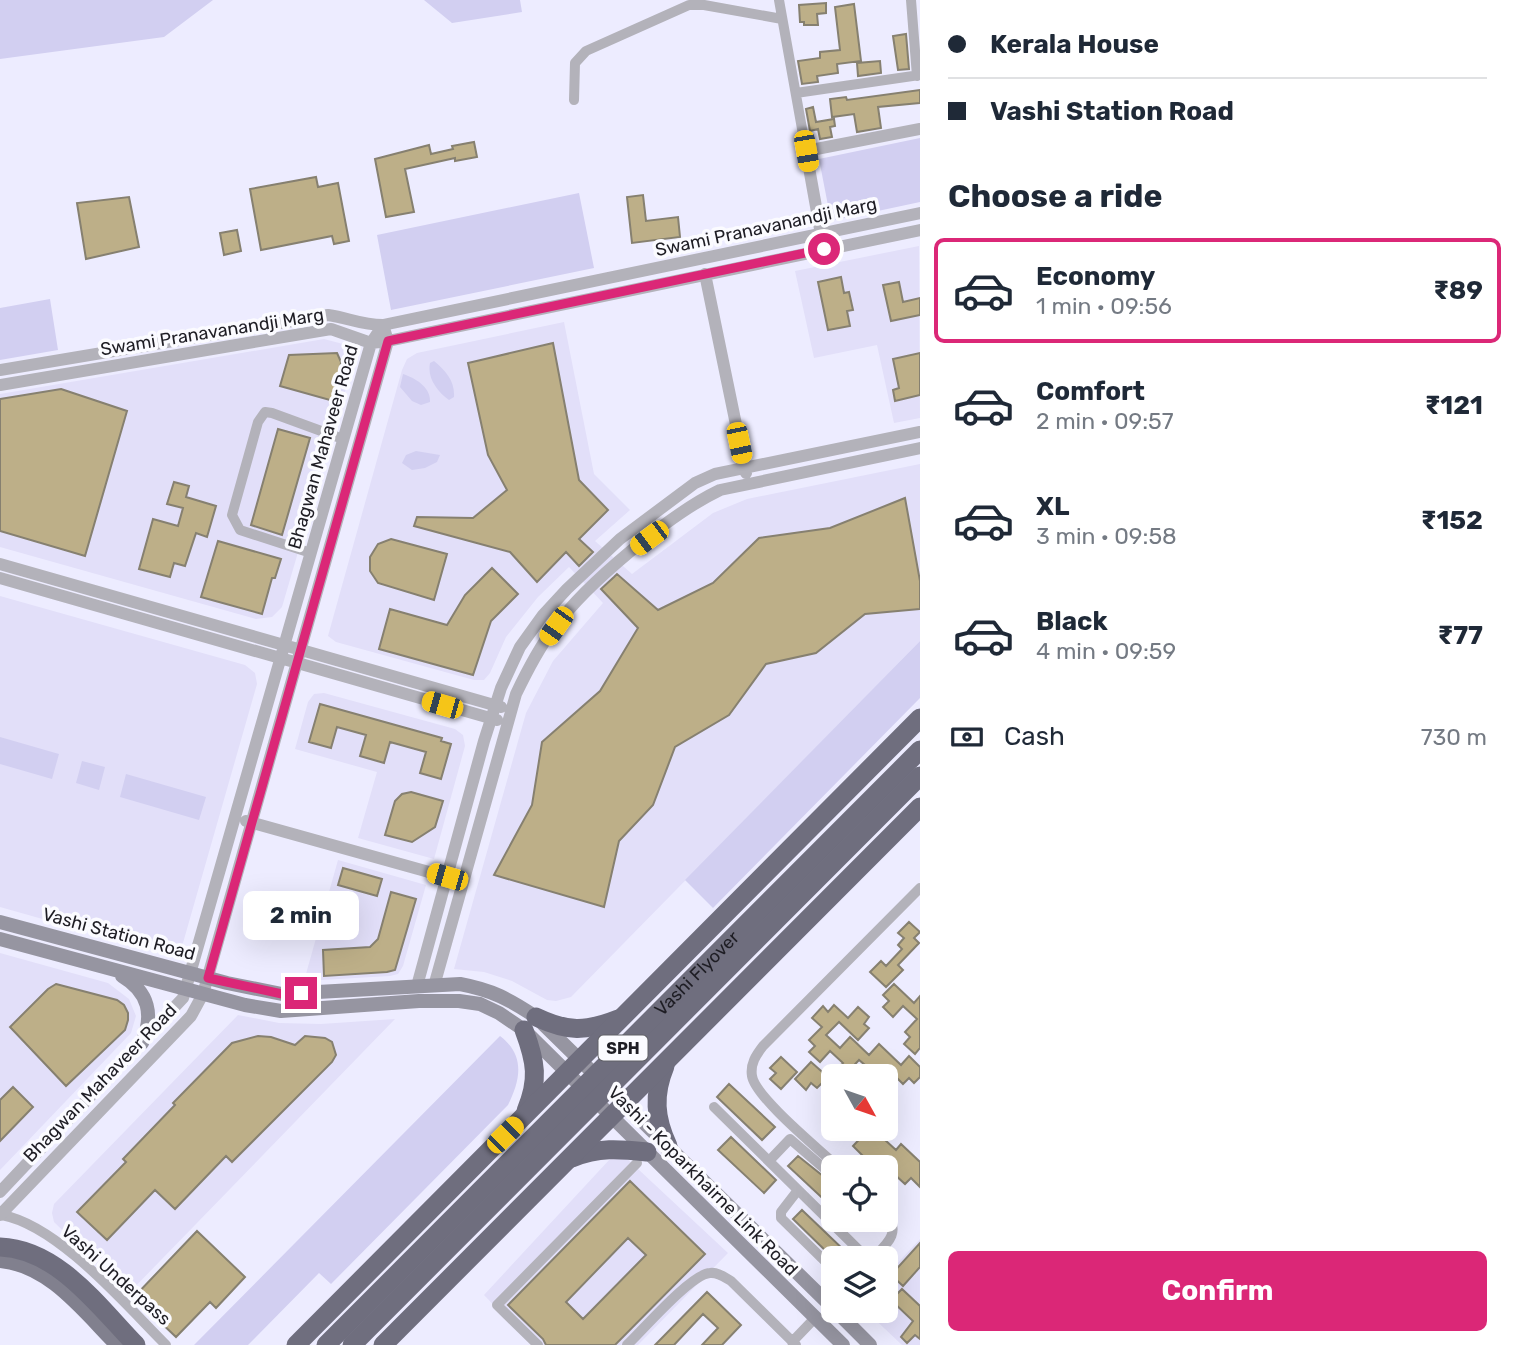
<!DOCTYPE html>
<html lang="en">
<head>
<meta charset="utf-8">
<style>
	body { margin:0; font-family:Rubik,sans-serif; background:#f2f2f3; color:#1f2937; height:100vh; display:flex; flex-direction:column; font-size:26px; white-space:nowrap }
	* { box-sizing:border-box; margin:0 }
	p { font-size:23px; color:#747a83 }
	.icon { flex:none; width:38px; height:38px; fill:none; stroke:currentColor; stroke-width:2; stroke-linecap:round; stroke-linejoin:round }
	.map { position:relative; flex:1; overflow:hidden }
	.panel { display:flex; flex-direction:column; background:#fff; width:595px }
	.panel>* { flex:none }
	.guide { display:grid; align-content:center; height:154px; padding:0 28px; background:#fff }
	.needle { width:46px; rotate:130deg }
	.controls { position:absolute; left:821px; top:1064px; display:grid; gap:14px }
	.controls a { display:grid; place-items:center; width:77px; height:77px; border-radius:10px; background:#fff; box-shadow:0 7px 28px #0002; font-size:35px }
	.end { position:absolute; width:32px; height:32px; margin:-16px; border:9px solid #db2777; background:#fff; box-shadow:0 0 0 4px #fff }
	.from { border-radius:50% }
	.bubble { position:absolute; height:49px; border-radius:10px; background:#fff; box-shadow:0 7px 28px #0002; font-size:23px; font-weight:700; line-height:49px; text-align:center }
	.car { position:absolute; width:21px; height:42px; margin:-21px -10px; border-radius:9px; box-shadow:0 0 5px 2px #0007; background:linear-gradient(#f5c518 24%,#345 0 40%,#f5c518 0 76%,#345 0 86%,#f5c518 0) }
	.guide b { display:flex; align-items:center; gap:24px; height:66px; font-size:26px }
	.guide b+b { border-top:2px solid #e0e1e3 }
	.guide i { width:18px; height:18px; background:#1f2937 }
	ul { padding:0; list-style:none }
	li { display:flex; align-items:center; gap:21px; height:105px; margin:0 14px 10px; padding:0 14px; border:4px solid transparent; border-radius:10px }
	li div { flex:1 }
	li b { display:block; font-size:26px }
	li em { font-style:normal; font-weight:700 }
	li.active { border-color:#db2777 }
	li>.icon { width:63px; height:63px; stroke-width:1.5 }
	h2 { padding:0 28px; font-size:32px; line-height:84px }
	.pay { display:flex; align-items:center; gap:18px; height:77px; padding:0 28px; font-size:26px }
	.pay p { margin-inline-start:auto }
	.primary-button { display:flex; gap:14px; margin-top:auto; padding:14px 28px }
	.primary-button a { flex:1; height:80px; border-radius:10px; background:#db2777; color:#fff; font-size:28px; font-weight:700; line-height:80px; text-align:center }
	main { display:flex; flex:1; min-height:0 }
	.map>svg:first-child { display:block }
</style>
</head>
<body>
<main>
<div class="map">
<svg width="920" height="1345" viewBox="0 0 920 1345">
	<rect width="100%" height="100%" fill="#edecff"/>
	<path fill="#e2dff9" d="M919,246L920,418L894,423L877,345L814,358L795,271Z
		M564,322L594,474L630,510L595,541L632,574L713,513L747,499L920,464V641L571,997L556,1001L547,1000L512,981L484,972L454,969L526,713L553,661L603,603L569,567L538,597L506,637L490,673L484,680H474L336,642L328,636L402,370L407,359L417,353Z
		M324,339L343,344L354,361L282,607L272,617L256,619L0,547V394Z
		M0,596L245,665L255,673L257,684L183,943L176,951L163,953L0,907Z
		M324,693L455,729L463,735L465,746L434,859L358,838L377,772L295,749L308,702L314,694Z
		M338,860L426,885L403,966L398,974L390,976L304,981Z
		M0,953L108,983L129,999L136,1016L131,1033L0,1170Z
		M238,1015L279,1023L321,1024L395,1019L128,1294L54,1222L52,1213L54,1204Z
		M623,1155L728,1253L638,1345H532L484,1295L610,1159Z
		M920,1239V1345H902L866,1311H886V1268H893Z"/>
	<path fill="#d2cff1" d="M0,0H213L164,37L0,59Z
		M424,0H520L522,12L452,23Z
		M920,138V202L831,221L819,159Z
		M579,193L594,268L391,310L377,235Z
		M50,299L58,350L0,360V308Z
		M434,361C446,371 455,381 454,397L449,400C437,391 427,378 430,363Z
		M403,374C415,378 431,387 430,402L421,405L412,401L400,387Z
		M416,451L440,455L437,462L425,468L412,470L402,463L406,455Z
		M920,641V698L713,908L685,880Z
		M0,737L59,754L52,779L0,764Z
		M82,761L105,767L99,790L76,783Z
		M126,774L206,797L199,820L120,797Z
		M500,1036C525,1055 521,1079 508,1105L331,1284L319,1273L248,1345H194Z"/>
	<path fill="#bdaf88" stroke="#868070" stroke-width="2" fill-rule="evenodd" d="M826,3V13L817,14L818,25H804V22H800L799,5Z
		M854,4L861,61L837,64L838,73L817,76L818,82L802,84L798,61L820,58V52L840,50L835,7Z
		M906,34L909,69L898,70L893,36Z
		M880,61L881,73L858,76L857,63Z
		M920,90V103L878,107L881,128L857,132L854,114L832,117L830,99L846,97L847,100Z
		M813,107L816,122L834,119L835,126L830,127L832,137L820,139L818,129L810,131L806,109Z
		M474,142L477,157L455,161V158L405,169L414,212L386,217L375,159L429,145L431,154L453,149L452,146Z
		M316,177L318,187L338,183L349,241L334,244L332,236L261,250L250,189Z
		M643,195L646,221L678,217L680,237L632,243L627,197Z
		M129,197L139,247L86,259L77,203Z
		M237,230L241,251L224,255L220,233Z
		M841,277L844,293L849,292L853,310L847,311L850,326L828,330L818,282Z
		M899,282L903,302L920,298V315L891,321L883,285Z
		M553,343L579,480L608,510L579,539L593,552L579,566L566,552L537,582L510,552L414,526L417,517L473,518L507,490L488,455L468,363Z
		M337,353L341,362L337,402L280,386L289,355Z
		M920,353V395L895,401L893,390L899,388L893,359Z
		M61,389L127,411L85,556L0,531V399Z
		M278,429L310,438L282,535L251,525Z
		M174,482L189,486L186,497L216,506L207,537L196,533L185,566L174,563L170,577L139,569L153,519L178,526L183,508L167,504Z
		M905,498L920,581V609L865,614L816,653L766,664L729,715L675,747L653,805L619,841L604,907L494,875L532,805L542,742L600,691L638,628L601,589L614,577L617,574L658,610L713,583L759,538L830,528Z
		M391,539L447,554L434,600L378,583L370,571V557L378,544Z
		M218,541L281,559L275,578H272L262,614L201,597Z
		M492,568L518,594L491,621L473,675L379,649L390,609L447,625L465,595Z
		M320,704L442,738L441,741L451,744L441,779L420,773L426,752L390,742L384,763L360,756L366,735L337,727L331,748L309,742Z
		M411,792L443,801L435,827L412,842L385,835L395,801L402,794Z
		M343,868L382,879L377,896L338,885Z
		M391,892L416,899L395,970L387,972L324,976L323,950L370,947L378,939Z
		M909,922L920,932L914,938L919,943L898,965L903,970L886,987L870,972L881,961L886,966L902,949L898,945L904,938L898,933Z
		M56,984L117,1000L124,1005L128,1013V1020L125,1030L66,1086L10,1027L48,989Z
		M894,984L914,1003L920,996V1048L915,1054L904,1044L910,1037L905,1032L917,1019L903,1006L893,1017L883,1007L889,1001L883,995Z
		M834,1005L848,1018L858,1007L869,1017L864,1024L869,1028L858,1040L839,1022L826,1035L840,1048L850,1037L869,1055L879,1044L901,1065L909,1056L920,1067V1077L914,1083L909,1078L903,1084L896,1077L886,1088V1076H878L859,1060L844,1076H830L843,1063L830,1051L820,1062L809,1052L815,1046L809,1040L822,1027L812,1018L823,1006L828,1012Z
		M258,1036L271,1037L295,1045L305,1036L325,1038L332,1042L336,1055L332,1062L232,1162L226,1156L175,1209L155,1190L107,1240L77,1212L126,1162L123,1159L175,1105L173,1103L232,1043Z
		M781,1057L797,1072L781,1089L770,1079L776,1073L770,1068Z
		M811,1062L828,1077L817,1088L811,1083L806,1090L795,1079Z
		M729,1084L775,1127L762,1140L717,1097Z
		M13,1087L33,1107L0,1141V1100Z
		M869,1129H873L896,1150L901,1144L920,1162V1187L911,1178L905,1184L880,1161L874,1167L853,1146Z
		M731,1137L776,1180L764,1193L718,1150Z
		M798,1156L833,1184V1208L788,1166Z
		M630,1181L705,1254L615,1345H546L543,1339L508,1305ZM628,1238L646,1255L583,1319L566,1302Z
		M802,1210L847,1253L842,1258H833L793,1219Z
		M197,1231L245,1277L216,1308L210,1302L176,1337L134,1297Z
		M920,1243V1267L903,1286L891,1275Z
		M902,1289L920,1306V1339L915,1335L907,1343L901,1337L913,1321L891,1300Z
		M707,1292L741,1325L722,1345H702L718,1328L703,1314L674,1345H655Z"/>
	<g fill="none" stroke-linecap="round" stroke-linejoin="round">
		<path stroke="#b3b2ba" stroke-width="10" d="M779,0L806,151
			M911,0L917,76
			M796,93L920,75
			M574,100L575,63L586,51L689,5H704L782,19
			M311,553L240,530L232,515L258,422L265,412L272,413L343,439
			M714,1107L867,1258
			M769,1161L790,1139L833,1176
			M838,1167C820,1150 755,1097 752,1076C750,1064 756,1055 763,1046L920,888
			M798,1190L781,1212V1218L833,1269
			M2,1215C59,1226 125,1304 166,1345
			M873,1258C888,1243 901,1233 886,1212
			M792,1342L815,1318
			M538,1345L497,1305L637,1163
			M627,1345C643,1330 691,1274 710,1273C718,1272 724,1277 731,1281L796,1345"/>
		<path stroke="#b3b2ba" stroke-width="12" d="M822,240L806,151L920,129
			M705,274L746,473
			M0,370L328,315C349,318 361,325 383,325L920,213
			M0,385L331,329L371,343L388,341L920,230
			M0,564L501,707
			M0,578L497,720
			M246,821L454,879
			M417,986L484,741L501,688L520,647L543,615L567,589L620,539L695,483L715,474L920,432
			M434,986L516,694C527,671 538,649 554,628C587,583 670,514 720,490L920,448
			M0,1192L183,998L371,343L383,325
			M0,1215L191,1016L203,994L388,341L383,325"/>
		<path stroke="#9695a1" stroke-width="14" d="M0,922L227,983L282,994L460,984C492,990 509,999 536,1017L833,1308
			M0,939L245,1005L281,1011L419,1001H459L480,1004L499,1013L524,1030L843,1345
			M122,976C149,992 154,1015 142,1043
			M836,1311L870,1345"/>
		<path stroke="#81808e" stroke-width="16" d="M0,1260C50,1264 85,1312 118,1345"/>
		<g stroke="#6f6e7e" stroke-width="19">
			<path d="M536,1017C568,1032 585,1032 618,1019"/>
			<path d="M524,1030C536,1062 539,1080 526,1111"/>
			<path d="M665,1066C653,1095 655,1118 668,1146"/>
			<path d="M572,1158C598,1147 620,1149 647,1152"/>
			<path d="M0,1247C58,1249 99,1307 136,1345"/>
			<path d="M296,1345L920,718"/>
			<path id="s1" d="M326,1345L920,750"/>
			<path d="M352,1345L920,776"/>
			<path d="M383,1345L920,807"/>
		</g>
	</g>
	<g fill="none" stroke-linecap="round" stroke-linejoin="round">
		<path stroke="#db2777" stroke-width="9" d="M301,993L282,994L208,978L388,341L824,249"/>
	</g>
	<g text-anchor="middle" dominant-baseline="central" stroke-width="7" stroke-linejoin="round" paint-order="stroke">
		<rect fill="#fbfbff" stroke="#606066" stroke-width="2" x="598.5" y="1035.5" width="49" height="25" rx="5"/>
		<g font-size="16" font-weight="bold" fill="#1e1d24">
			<text x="623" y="1048">SPH</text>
		</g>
		<g font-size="18" fill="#1e1d24" stroke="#fbfbff">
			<text transform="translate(766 227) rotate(-12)">Swami Pranavanandji Marg</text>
			<text transform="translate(212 332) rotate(-9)">Swami Pranavanandji Marg</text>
			<text transform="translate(323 447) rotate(-74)">Bhagwan Mahaveer Road</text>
			<text transform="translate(119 934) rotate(15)">Vashi Station Road</text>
			<text stroke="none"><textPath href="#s1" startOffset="525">Vashi Flyover</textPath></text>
			<text transform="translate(100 1083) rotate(-46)">Bhagwan Mahaveer Road</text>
			<text transform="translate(703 1181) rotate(45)">Vashi - Koparkhairne Link Road</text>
			<text transform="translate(116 1275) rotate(42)">Vashi Underpass</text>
		</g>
	</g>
</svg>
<div class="controls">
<a><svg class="needle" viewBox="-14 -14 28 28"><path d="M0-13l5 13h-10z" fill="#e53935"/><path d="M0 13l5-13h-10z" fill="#747a83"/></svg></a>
<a><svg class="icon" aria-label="locate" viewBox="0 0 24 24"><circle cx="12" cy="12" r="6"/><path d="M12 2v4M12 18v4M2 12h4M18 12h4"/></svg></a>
<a><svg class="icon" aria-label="layers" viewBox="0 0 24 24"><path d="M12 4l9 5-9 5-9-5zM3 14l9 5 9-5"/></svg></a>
</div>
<i class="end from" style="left:824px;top:249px"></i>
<i class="end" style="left:301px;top:993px"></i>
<div class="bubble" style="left:243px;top:891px;width:116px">2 min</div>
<i class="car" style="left:806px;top:151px;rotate:170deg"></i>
<i class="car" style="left:739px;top:443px;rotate:168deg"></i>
<i class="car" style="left:649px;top:538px;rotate:233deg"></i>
<i class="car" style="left:556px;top:626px;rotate:215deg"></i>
<i class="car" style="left:442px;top:705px;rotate:286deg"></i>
<i class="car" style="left:447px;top:877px;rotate:286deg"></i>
<i class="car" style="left:505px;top:1135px;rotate:45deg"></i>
</div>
<section class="panel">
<div class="guide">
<b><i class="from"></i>Kerala House</b>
<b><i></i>Vashi Station Road</b>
</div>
<h2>Choose a ride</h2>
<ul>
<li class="active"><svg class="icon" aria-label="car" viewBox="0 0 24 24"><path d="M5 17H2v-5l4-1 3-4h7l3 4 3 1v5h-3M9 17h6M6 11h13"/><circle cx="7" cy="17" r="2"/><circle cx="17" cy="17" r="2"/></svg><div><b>Economy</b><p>1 min · 09:56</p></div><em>₹89</em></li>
<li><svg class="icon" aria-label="car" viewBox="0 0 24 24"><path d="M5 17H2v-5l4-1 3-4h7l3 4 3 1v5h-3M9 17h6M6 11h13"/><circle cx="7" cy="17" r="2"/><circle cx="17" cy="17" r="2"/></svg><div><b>Comfort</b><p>2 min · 09:57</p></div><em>₹121</em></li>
<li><svg class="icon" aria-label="car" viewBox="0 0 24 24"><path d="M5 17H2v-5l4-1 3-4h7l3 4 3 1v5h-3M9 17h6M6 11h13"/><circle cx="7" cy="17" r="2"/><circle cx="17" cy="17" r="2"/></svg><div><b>XL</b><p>3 min · 09:58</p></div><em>₹152</em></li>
<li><svg class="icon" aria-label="car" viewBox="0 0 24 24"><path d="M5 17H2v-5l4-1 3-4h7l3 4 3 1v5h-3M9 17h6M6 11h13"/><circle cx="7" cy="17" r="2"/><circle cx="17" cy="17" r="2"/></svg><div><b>Black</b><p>4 min · 09:59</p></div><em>₹77</em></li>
</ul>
<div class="pay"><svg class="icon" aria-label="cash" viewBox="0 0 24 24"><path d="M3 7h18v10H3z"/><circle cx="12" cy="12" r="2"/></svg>Cash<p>730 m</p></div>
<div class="primary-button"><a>Confirm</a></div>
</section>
</main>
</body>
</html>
